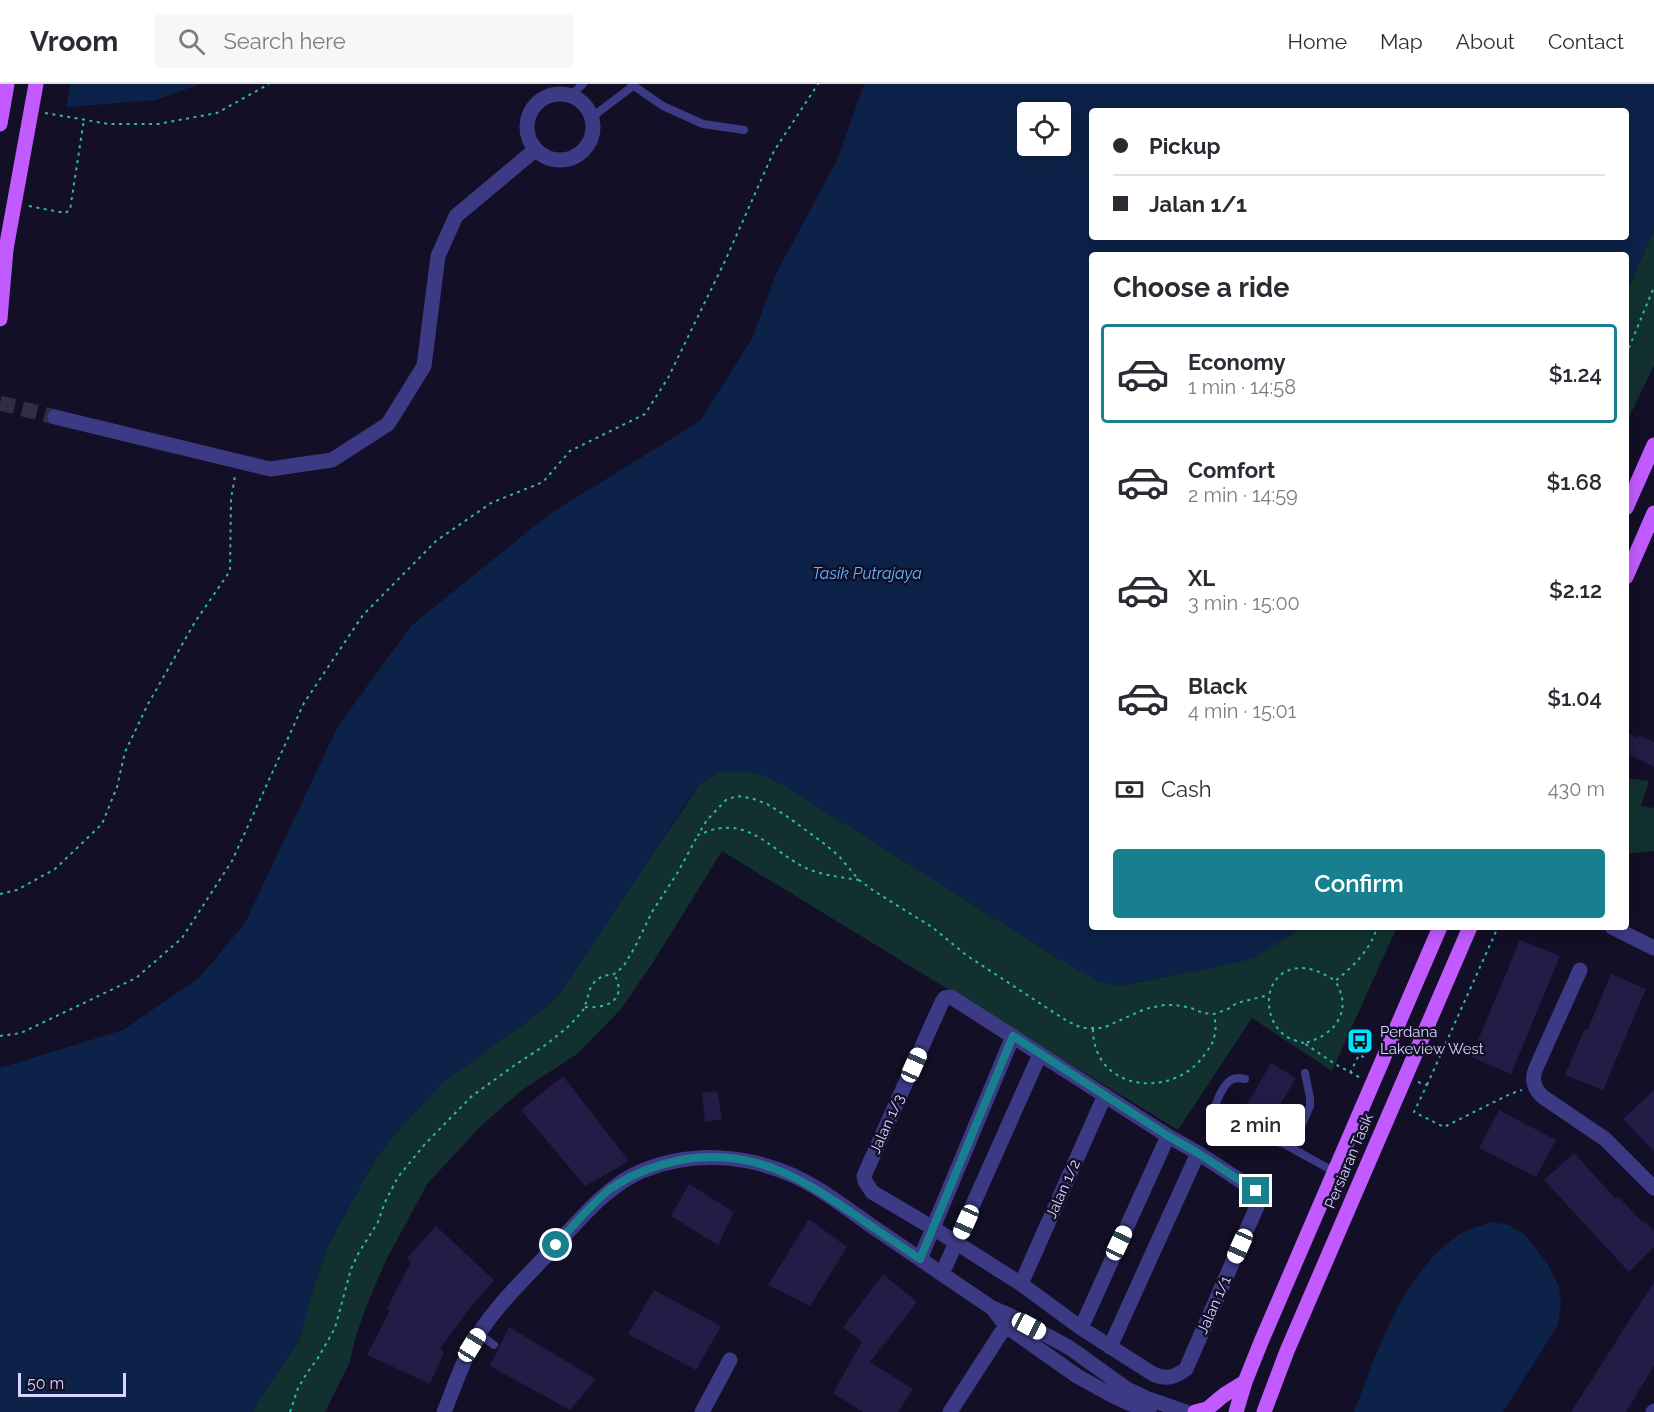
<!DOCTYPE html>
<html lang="en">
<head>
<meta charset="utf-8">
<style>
	body { margin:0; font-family:Raleway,sans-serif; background:#f7f7f7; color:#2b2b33; height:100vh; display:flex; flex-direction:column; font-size:22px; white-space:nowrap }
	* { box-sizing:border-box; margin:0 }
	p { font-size:20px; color:#7c7c81 }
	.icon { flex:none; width:33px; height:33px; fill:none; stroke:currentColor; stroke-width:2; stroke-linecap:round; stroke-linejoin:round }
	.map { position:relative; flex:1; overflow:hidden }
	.panel { position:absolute; left:1089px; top:168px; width:540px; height:678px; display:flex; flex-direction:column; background:#fff; border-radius:6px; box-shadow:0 3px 15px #0003 }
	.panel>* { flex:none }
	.banner { position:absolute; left:1089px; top:24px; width:540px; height:132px; border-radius:6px; box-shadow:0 3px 15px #0003; display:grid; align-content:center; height:132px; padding:0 24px; background:#fff }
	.buttons { position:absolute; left:1017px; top:18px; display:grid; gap:12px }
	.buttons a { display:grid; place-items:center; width:54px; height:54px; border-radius:6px; background:#fff; box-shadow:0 3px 15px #0003; font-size:30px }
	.scale { position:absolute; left:18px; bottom:15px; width:108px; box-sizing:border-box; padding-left:6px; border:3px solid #d9d4ff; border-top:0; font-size:16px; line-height:21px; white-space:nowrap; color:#d9d4ff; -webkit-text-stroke:4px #130f26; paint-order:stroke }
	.end { position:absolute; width:27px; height:27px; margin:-14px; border:8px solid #187f8f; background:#fff; box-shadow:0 0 0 3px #fff }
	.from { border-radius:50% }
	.bubble { position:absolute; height:42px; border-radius:6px; background:#fff; box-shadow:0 3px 15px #0003; font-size:20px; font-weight:600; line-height:42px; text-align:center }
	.car { position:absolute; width:18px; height:36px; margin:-18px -9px; border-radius:8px; box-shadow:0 0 4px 2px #0007; background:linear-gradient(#fff 24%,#345 0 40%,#fff 0 76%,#345 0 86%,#fff 0) }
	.banner b { display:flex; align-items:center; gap:21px; height:57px; font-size:22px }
	.banner b+b { border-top:2px solid #e1e1e2 }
	.banner i { width:15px; height:15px; background:#2b2b33 }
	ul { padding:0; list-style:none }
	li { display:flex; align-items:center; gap:18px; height:99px; margin:0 12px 9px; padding:0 12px; border:3px solid transparent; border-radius:6px }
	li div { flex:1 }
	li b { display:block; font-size:22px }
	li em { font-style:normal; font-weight:600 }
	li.on { border-color:#187f8f }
	li>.icon { width:54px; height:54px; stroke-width:1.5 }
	h2 { padding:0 24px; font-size:27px; line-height:72px }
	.pay { display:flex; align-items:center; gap:15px; height:66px; padding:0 24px; font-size:22px }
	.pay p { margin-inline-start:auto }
	.button { display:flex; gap:12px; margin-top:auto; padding:12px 24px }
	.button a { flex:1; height:69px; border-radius:6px; background:#187f8f; color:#fff; font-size:24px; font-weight:600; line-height:69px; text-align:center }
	header { display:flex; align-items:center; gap:36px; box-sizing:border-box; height:84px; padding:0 30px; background:#fff; border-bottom:2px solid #e1e1e2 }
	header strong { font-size:28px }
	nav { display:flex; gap:33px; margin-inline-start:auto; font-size:21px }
	.search { width:420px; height:54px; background:#f7f7f7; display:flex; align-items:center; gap:15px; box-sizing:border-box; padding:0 21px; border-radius:6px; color:#7c7c81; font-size:22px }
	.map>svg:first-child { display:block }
</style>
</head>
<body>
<header>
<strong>Vroom</strong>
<div class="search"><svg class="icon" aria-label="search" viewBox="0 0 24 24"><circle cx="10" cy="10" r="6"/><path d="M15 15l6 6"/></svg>Search here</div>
<nav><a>Home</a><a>Map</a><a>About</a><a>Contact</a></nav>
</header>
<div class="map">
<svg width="1654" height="1328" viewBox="0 0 1654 1328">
	<rect width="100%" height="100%" fill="#130f26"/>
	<path fill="#12302f" d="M1654,146V281L1626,340V209Z
		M742,686L764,690L782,700L1059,875L1122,902L1187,888L1208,885L1253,874L1302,843H1397L1332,987L1252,934L1178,1046L722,767L652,880L621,925L577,970L522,1006L480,1043L428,1099L386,1176L366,1223L355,1255L350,1278L325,1328H252L256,1323L316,1196L328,1161L375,1076L393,1052L442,999L541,927L557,912L593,861L615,826L700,700L718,688Z
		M1626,694L1649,697L1641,722L1654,724V767L1626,770Z"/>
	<path fill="#0c2248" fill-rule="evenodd" d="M0,0H200L156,16L56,24Z
		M864,0H1654V146L1626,209V171H1092V843H1302L1254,874L1208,885L1187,888L1122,902L1100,898L1059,875L782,700C756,687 725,678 701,700C695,705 691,713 686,719L593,861L557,912L541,927L442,999L393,1052L375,1076L328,1161L316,1196L299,1257L252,1328H0V984L123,946L200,893L245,839L338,642L411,542L548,431L700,337L752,255L776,190L838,74ZM1092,27H1626V153H1092ZM1060,28V62H1028V28Z
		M1492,1138L1509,1141L1525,1151L1547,1179L1559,1203L1561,1220L1558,1241L1503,1328H1354C1378,1266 1403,1186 1462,1149C1471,1144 1483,1141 1492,1138Z"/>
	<path fill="#130f26" d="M0,0H70L66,26L55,27L0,10Z"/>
	<path fill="#241b47" d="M1626,648L1638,654L1639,651L1654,658V683L1626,669Z
		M1520,856L1560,872L1511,990L1471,973Z
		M1611,890L1646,905L1603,1006L1565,991L1584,946L1587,947Z
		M1271,979L1296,994L1270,1037L1246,1022Z
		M563,992L629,1077L585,1102L521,1026Z
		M1654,1006V1067L1623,1035Z
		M717,1007L722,1035L705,1038L702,1009Z
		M1499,1026L1556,1056L1536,1093L1479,1064Z
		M1574,1069L1616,1115L1618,1112L1642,1138L1644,1137L1654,1147V1163L1629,1188L1544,1096Z
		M689,1100L734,1128L718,1161L671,1132Z
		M809,1135L847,1163L810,1222L768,1201Z
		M436,1142L494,1196L468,1226L440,1265L444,1268L430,1300L367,1271L390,1226L387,1224L411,1178L407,1174Z
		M883,1190L917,1218L870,1278L913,1305L898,1328H863L833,1309L862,1258L843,1243Z
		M1654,1198V1282L1626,1328H1571Z
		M654,1206L721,1242L696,1286L628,1250Z
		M509,1243L596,1295L570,1326L490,1282Z"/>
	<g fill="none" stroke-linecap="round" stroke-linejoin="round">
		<path stroke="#312d47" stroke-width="15" stroke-dasharray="15 8" stroke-linecap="butt" d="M0,319L55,333"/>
		<path stroke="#2fb8b0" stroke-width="2" stroke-dasharray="3 4.5" stroke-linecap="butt" d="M45,29L109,40H158L217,29L269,0
			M29,122L65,129L70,126L84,35
			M1626,271L1654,203
			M859,796C840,793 817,791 800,781C773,766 750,737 716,745C710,746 704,749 698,751L707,736L726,716L737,712L751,714L767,720L788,733L822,758L838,771L859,796L874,807L932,843L966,871L1067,937L1082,944H1103L1145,925L1164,921H1176L1191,924L1203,929L1214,930L1228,925L1237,919L1269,911
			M0,810L17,806L55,785L102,740L117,703L125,668L148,620L195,538L230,487L231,415L235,392
			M585,923C608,925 628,915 614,890
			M1093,945C1093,1008 1174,1016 1205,970C1209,964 1213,960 1214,953C1217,946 1215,937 1214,930
			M0,952L21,949L136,894L182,854L232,777L304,619L363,531L436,457L491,419L543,398L570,367L645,330L668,294L725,177L774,67L818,0
			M1304,959C1297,957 1288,955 1282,949C1265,934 1263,900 1285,888C1302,879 1320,887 1334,896
			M1350,989L1359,971L1368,975
			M1359,993L1335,980L1304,959C1335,952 1354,926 1335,897C1353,883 1371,865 1377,843
			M1418,998L1427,1001L1414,1028L1444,1043L1510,1010L1522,1006
			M1427,1001L1498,843
			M290,1328L298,1304L307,1289L318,1274L335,1244L351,1185L358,1170L378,1138L385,1118L398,1093L425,1060L472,1012L515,981L547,960L570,941L584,925L590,905L595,897L603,892L614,890L623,883L635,863L652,828L678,788L698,751"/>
		<path stroke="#3d3a85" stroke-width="8" d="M631,0L663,22L703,40L744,46
			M571,11L583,0
			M592,33L633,2
			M1245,995C1240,994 1235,993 1231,996C1224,1000 1215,1018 1215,1026L1220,1031L1249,1050L1284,1060L1335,1088
			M1292,1064L1310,1022V1014L1305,989
			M479,1250L494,1261"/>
		<path stroke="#3d3a85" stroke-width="15" d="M1612,843L1654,864
			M1580,886L1536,984C1531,995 1534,1005 1543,1013L1605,1055L1654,1104
			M951,913L1168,1052L1198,1069L1256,1107L1259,1113L1258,1120L1186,1285C1175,1293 1167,1296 1153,1290L1081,1244L1021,1200L933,1144L872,1108L865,1097L864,1092L867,1085L942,918L945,914Z
			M920,1175L1013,952
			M942,1190L1040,970
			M1021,1200L1105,1011
			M993,1225L1006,1242L1077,1292L1115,1313L1149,1328
			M1081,1244L1168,1052
			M1110,1263L1198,1069
			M444,1328C453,1306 461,1282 472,1261C492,1224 528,1192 557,1160C581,1134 608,1101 642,1087C690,1067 744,1070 792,1091C823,1105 851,1128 879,1147C917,1173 954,1198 992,1224L1011,1232L1070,1264L1127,1305L1146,1314L1186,1328
			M702,1328L730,1276
			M950,1328L1010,1235
			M1653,1328L1654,1327"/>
		<path stroke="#3d3a85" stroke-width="15" d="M527 43a33 33 0 1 1 66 0a33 33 0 1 1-66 0Z
			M55,333L270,385L332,376L388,340L424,282L438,172L456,132L535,66"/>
		<path stroke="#c25bff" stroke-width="15" d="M0,235L6,165
			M1626,424L1654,361
			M1626,493L1654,429
			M1195,1328L1207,1325L1224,1311L1245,1298
			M1236,1328L1245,1298L1261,1258L1440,843
			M1264,1328L1287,1267L1470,843"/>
		<path stroke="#c25bff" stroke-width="15" d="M0,40L7,0
			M6,165L36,0"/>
	</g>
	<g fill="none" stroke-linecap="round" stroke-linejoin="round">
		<path stroke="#187f8f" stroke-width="8" d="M556,1161C573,1142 590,1121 610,1105C633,1089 658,1080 686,1075C755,1065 801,1094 855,1131C877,1146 898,1160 920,1175L1013,952L1168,1052L1198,1069L1256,1107"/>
	</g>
	<defs>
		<g id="bus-square" transform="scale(1.35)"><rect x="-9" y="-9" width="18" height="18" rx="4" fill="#00e5ff" stroke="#130f26"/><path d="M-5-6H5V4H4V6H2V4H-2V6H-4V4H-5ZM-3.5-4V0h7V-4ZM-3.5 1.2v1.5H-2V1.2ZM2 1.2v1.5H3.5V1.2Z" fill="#111"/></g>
	</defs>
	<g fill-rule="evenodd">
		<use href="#bus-square" x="1360" y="957"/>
	</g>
	<g text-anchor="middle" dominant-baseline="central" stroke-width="5" stroke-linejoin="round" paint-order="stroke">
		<g font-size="15" fill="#d9d4ff" stroke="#130f26" text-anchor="start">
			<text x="1380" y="948">Perdana<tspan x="1380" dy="17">Lakeview West</tspan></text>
		</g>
		<g font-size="15" fill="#d9d4ff" stroke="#130f26">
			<text transform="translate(887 1040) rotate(-66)">Jalan 1/3</text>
			<text transform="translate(1349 1077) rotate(-67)">Persiaran Tasik</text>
			<text transform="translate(1063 1105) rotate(-66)">Jalan 1/2</text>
			<text transform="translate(1214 1221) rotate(-66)">Jalan 1/1</text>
		</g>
		<g font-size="16" font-style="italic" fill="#62b6ff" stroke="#130f26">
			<text x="867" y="489">Tasik Putrajaya</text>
		</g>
	</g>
</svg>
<div class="buttons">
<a><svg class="icon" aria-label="locate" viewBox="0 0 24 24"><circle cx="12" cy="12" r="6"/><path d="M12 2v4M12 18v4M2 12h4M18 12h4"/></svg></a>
</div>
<div class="scale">50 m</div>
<i class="end from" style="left:556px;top:1161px"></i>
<i class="end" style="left:1256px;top:1107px"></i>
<div class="bubble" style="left:1206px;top:1020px;width:99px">2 min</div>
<i class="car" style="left:914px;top:981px;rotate:24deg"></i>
<i class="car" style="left:966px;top:1138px;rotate:204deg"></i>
<i class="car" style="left:1119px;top:1159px;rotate:25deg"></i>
<i class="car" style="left:1240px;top:1162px;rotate:204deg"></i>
<i class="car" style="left:1029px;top:1242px;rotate:118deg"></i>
<i class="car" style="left:472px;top:1261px;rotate:32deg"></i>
<div class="banner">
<b><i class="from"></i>Pickup</b>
<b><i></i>Jalan 1/1</b>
</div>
<section class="panel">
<h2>Choose a ride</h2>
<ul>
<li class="on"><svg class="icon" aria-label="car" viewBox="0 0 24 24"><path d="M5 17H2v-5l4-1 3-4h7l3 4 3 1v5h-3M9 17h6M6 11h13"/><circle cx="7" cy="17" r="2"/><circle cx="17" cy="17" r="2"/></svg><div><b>Economy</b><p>1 min · 14:58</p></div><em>$1.24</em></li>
<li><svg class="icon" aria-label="car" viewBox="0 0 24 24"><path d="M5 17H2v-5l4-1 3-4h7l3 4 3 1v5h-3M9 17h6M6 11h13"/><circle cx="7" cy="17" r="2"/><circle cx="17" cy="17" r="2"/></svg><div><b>Comfort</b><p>2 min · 14:59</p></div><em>$1.68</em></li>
<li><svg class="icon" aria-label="car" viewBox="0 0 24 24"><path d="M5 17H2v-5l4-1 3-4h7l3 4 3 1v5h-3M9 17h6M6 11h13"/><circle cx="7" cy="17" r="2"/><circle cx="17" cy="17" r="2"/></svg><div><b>XL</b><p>3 min · 15:00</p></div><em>$2.12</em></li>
<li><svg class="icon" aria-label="car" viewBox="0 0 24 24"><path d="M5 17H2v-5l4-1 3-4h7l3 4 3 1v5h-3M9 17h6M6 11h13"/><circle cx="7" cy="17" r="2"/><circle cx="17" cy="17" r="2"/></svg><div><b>Black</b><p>4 min · 15:01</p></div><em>$1.04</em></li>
</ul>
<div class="pay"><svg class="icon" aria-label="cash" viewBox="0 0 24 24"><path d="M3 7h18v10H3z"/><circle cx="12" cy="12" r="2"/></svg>Cash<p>430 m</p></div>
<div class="button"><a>Confirm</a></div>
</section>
</div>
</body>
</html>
